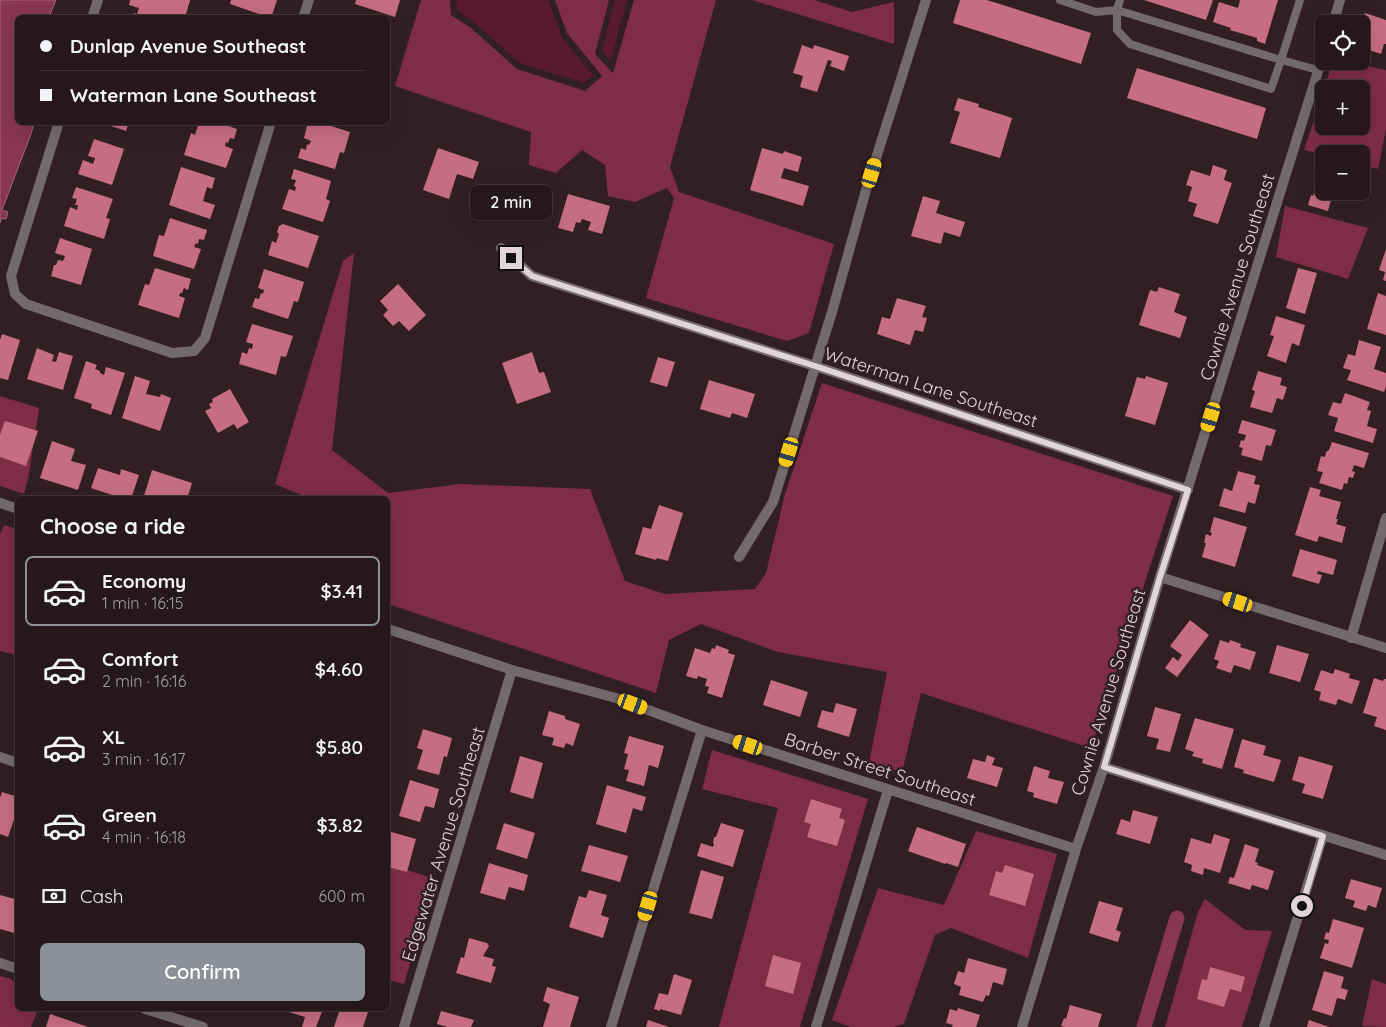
<!DOCTYPE html>
<html lang="en">
<head>
<meta charset="utf-8">
<style>
	body { margin:0; font-family:Quicksand,sans-serif; background:#312427; color:#f1f3f6; height:100vh; display:flex; flex-direction:column; font-size:19px; white-space:nowrap }
	* { box-sizing:border-box; margin:0 }
	p { font-size:16px; color:#a39fa2 }
	.icon { flex:none; width:28px; height:28px; fill:none; stroke:currentColor; stroke-width:2; stroke-linecap:round; stroke-linejoin:round }
	.map { position:relative; flex:1; overflow:hidden }
	.sheet { position:absolute; left:15px; top:496px; width:375px; height:515px; display:flex; flex-direction:column; background:#25171a; border-radius:8px; box-shadow:0 5px 20px #0002,0 0 0 1px #423639 }
	.sheet>* { flex:none }
	.guide { position:absolute; left:15px; top:15px; width:375px; height:110px; border-radius:8px; box-shadow:0 5px 20px #0002,0 0 0 1px #423639; display:grid; align-content:center; height:110px; padding:0 25px; background:#25171a }
	.tools { position:absolute; left:1315px; top:15px; display:grid; gap:10px }
	.tools a { display:grid; place-items:center; width:55px; height:55px; border-radius:8px; background:#25171a; box-shadow:0 5px 20px #0002,0 0 0 1px #423639; font-size:25px }
	.end { position:absolute; width:22px; height:22px; margin:-11px; border:6px solid #e2d5d8; background:#111; box-shadow:0 0 0 2px #111 }
	.from { border-radius:50% }
	.bubble { position:absolute; height:35px; border-radius:8px; background:#25171a; box-shadow:0 5px 20px #0002,0 0 0 1px #423639; font-size:16px; font-weight:600; line-height:35px; text-align:center }
	.car { position:absolute; width:15px; height:30px; margin:-15px -8px; border-radius:6px; box-shadow:0 0 4px 1px #0007; background:linear-gradient(#f5c518 24%,#345 0 40%,#f5c518 0 76%,#345 0 86%,#f5c518 0) }
	.guide b { display:flex; align-items:center; gap:18px; height:48px; font-size:19px }
	.guide b+b { border-top:1px solid #423639 }
	.guide i { width:12px; height:12px; background:#f1f3f6 }
	ul { padding:0; list-style:none }
	li { display:flex; align-items:center; gap:15px; height:70px; margin:0 10px 8px; padding:0 15px; border:2px solid transparent; border-radius:8px }
	li div { flex:1 }
	li b { display:block; font-size:19px }
	li em { font-style:normal; font-weight:600 }
	li.active { border-color:#8c9099 }
	li>.icon { width:45px; height:45px; stroke-width:1.5 }
	h2 { padding:0 25px; font-size:22px; line-height:60px }
	.pay { display:flex; align-items:center; gap:12px; height:55px; padding:0 25px; font-size:19px }
	.pay p { margin-inline-start:auto }
	.action { display:flex; gap:10px; margin-top:auto; padding:10px 25px }
	.action a { flex:1; height:58px; border-radius:8px; background:#8c9099; color:#fff; font-size:20px; font-weight:600; line-height:58px; text-align:center }
	.map>svg:first-child { display:block }
</style>
</head>
<body>
<div class="map">
<svg width="1386" height="1027" viewBox="0 0 1386 1027">
	<rect width="100%" height="100%" fill="#311f23"/>
	<path fill="#59192f" d="M456,0H546L549,1L562,38L593,75L584,83L520,63L475,23L457,10Z
		M615,0H627L611,60L602,51Z"/>
	<path fill="#7f2d47" d="M421,0H450L451,15L471,28L517,69L585,91L602,76L567,33L555,0H609L595,54L613,73L634,0H716L670,167L679,192L834,244L809,333L787,341L646,298L674,198L667,188L635,202L608,196L605,165L582,150L556,173L529,165L531,132L395,86Z
		M752,0H814L852,12L894,2V44Z
		M1333,61H1342L1386,70V129L1378,169L1361,165V154H1324V155L1304,150L1324,90V126H1361V89H1324Z
		M1285,206L1368,228L1348,279L1276,257Z
		M354,253L332,450L388,493L460,484L590,489L625,581L665,594L755,589L766,573L785,494L822,383L1173,496L1091,748L921,693L902,772L869,763L887,672L778,652L701,624L669,640L656,693L388,604V499H311L275,484L343,261Z
		M0,396L39,408L29,474L24,494L0,486Z
		M4,525L17,529V655L0,651V534Z
		M712,750L868,799L800,1027H719L778,808L702,789Z
		M976,831L1057,854L1028,958L951,928L935,935L904,1024L893,1027H851L832,1020L878,888L944,905Z
		M388,864L435,879L404,984L388,980Z
		M1205,899L1245,930L1272,931L1242,1027H1165L1198,912Z
		M0,976L11,979L17,984L18,1009H38L31,1027H0Z
		M1372,979L1386,984V1027L1362,1026Z"/>
	<path fill="#893650" stroke="#a46679" d="M0,0H56L49,17L18,18V122L34,123L31,134L2,210L8,212L6,219L2,218L0,223Z"/>
	<g fill="none" stroke-linecap="round" stroke-linejoin="round">
		<path stroke="#893650" stroke-width="15" d="M1144,1027L1177,918"/>
	</g>
	<path fill="#c66c85" d="M130,0H190L185,18H133L134,13L137,14L139,8L129,5Z
		M231,0H277L271,18L230,4Z
		M356,0H400L395,17L355,4Z
		M960,0H987L1091,33L1081,64L953,23Z
		M1144,0H1213L1206,20Z
		M1240,0H1278L1265,44L1257,41V38L1230,30L1231,28L1213,22L1219,2L1238,8Z
		M1365,13L1386,20V44H1384L1381,54L1366,49L1370,36L1361,33V23Z
		M802,45L813,49L814,45L849,56L844,71L830,66L832,61L828,60L817,92L800,87L803,76L793,73Z
		M1137,68L1266,108L1257,139L1127,98Z
		M958,98L979,104L978,107L1012,118L1000,158L950,143L960,112L954,110Z
		M99,122H129L126,131Z
		M199,122H217L237,129L234,139L230,138L228,143L226,142L225,146L233,149L226,168L184,155L191,133L195,135Z
		M308,122H318L350,132L344,153L340,152L335,169L298,158L301,148L306,150L307,144L309,145L311,141L304,138Z
		M94,139L124,149L112,185L78,174L83,160L93,164L95,158L88,156Z
		M438,148L479,162L473,179L457,174L449,199L423,190Z
		M762,148L783,154L784,151L802,157L798,172L784,168L781,178L809,186L803,206L750,190Z
		M1213,165L1227,170L1224,180L1232,183L1218,224L1193,216L1197,204L1188,201L1192,187L1186,185L1191,170L1210,176Z
		M181,167L215,178L212,189L207,187L203,201L215,205L210,219L169,205Z
		M1319,167L1324,168V191H1341L1339,198L1332,196L1328,211L1308,205L1311,195L1313,196L1317,183H1315Z
		M294,169L331,181L326,199L330,201L323,222L282,209L289,189L295,191L296,187L294,186L296,180L291,179Z
		M76,187L113,199L106,218L110,219L104,239L64,226L70,207L77,210L78,205H75L77,199L72,198Z
		M568,194L610,206L602,234L588,230L591,222L582,219L580,223L576,222L573,232L558,228Z
		M923,196L940,201L936,213L965,222L960,237L944,232L941,244L911,236Z
		M170,218L207,230L204,240L199,239L198,244L196,243L194,247L201,249L194,269L153,256L159,235L164,236Z
		M283,224L319,236L308,268L268,255L272,241L276,243L279,234L277,232L279,226Z
		M60,238L92,249L81,285L51,276L54,265H56L58,260L63,261L65,256L55,253Z
		M1386,249V281L1383,280L1385,272L1379,270Z
		M155,268L191,279L188,290L184,288L182,293H180L179,296L185,298L179,318L138,305L145,284L149,285Z
		M1298,268L1317,273L1305,314L1286,308Z
		M264,269L304,282L298,302L294,301L288,319L252,307L255,298L259,299L261,293L263,294L264,290L258,288Z
		M398,284L426,315L409,331L399,321L393,326L383,315L388,310L380,301Z
		M1159,287L1180,294L1174,312L1187,317L1180,338L1139,325L1150,290L1157,292Z
		M1378,293L1386,296V335L1367,329Z
		M897,298L926,306L922,317L927,318L923,332L915,330L910,345L877,334L882,317L890,319Z
		M1276,316L1305,325L1299,346L1292,343L1286,363L1267,356L1274,336L1270,335Z
		M252,324L293,336L286,357L281,356L276,375L239,364L242,352L247,354L249,348L252,349L253,344L246,342Z
		M2,334L20,340L8,380L0,378V340Z
		M1359,340L1381,347L1374,369L1386,373V386L1384,392L1347,380L1351,370L1343,368L1348,354L1355,356Z
		M37,348L54,355L52,361L56,362L59,352L73,356L63,390L27,379Z
		M532,352L539,373L544,372L551,392L517,404L502,363Z
		M658,357L675,362L667,387L650,382Z
		M86,361L97,365L95,369L100,371V373L104,375L106,367L125,373L111,415L91,408L92,404L74,398Z
		M1258,371L1282,378L1280,385L1287,387L1283,400L1277,398L1272,413L1250,407L1255,391L1252,390Z
		M135,376L150,381L146,394L160,397L161,394L171,398L160,431L122,418Z
		M1146,376L1168,383L1155,425L1125,416L1137,377L1145,379Z
		M709,380L755,394L747,418L732,413L730,418L700,409Z
		M230,389L249,422L237,429L234,424L218,433L205,411L211,408L209,404L213,402L212,399Z
		M1345,393L1370,402L1367,410L1371,411L1367,426L1377,429L1373,443L1334,431L1338,418L1328,415L1333,402L1341,404Z
		M1242,420L1276,430L1271,446L1266,445L1262,461L1241,455L1243,448L1239,447L1241,440L1244,441L1246,435L1238,433Z
		M5,421L38,431L26,466L0,457V435Z
		M52,441L75,449L71,461L86,465L78,490L40,478Z
		M1332,442L1369,453L1364,468L1354,465L1352,471L1355,472L1353,478L1349,477L1347,484L1344,483L1342,490L1319,483L1323,472L1317,471L1321,456L1325,457L1326,452L1329,450Z
		M98,468L120,475L121,469L139,475L131,499H111L112,495L91,488Z
		M152,470L192,483L187,499H143Z
		M1238,471L1256,476L1254,484L1260,485L1255,504L1248,502L1245,513L1219,506L1224,488L1232,491Z
		M1310,487L1321,490L1319,496L1341,502L1336,519H1338L1336,524L1346,527L1342,543L1319,536L1317,542L1295,535Z
		M659,505L683,513L668,561L657,558L656,560L635,554L643,527L651,529Z
		M1214,517L1247,527L1235,567L1202,557L1206,543H1204L1206,534L1211,536L1212,533L1210,532Z
		M1300,549L1337,560L1333,575L1318,571L1317,574L1322,575L1319,584L1292,576Z
		M1190,620L1209,635L1177,677L1165,668L1173,657L1178,661L1182,655L1170,646Z
		M1220,640L1229,643L1230,640L1241,644L1240,647L1256,652L1250,670L1234,665L1231,673L1216,668L1219,661L1214,659Z
		M716,645L729,650L728,653L735,655L722,698L707,693L709,687L705,686L707,679L698,676L697,679L686,676L695,648L710,653L712,648L715,649Z
		M1277,645L1309,654L1300,682L1269,673Z
		M1335,669L1350,674L1349,678L1360,681L1352,704L1338,699L1336,705L1319,700L1321,692L1314,690L1321,670L1333,674Z
		M1374,678L1383,681L1384,679H1386V730L1374,726L1377,717L1363,713Z
		M771,680L808,692L800,717L763,705Z
		M836,703L857,709L849,737L817,727L822,710L833,713Z
		M1155,707L1181,714L1170,752L1156,749L1159,739L1147,736Z
		M549,711L565,716V719L580,724L573,746L566,743L564,748L552,745L554,738L542,735Z
		M1195,718L1234,729L1222,769L1202,763L1203,759L1192,756L1194,752L1185,749Z
		M423,729L452,738L447,757L444,756L439,775L417,769L423,750L417,748Z
		M629,736L664,746L658,768L649,765L644,786L626,781L629,770L624,769L628,754L624,753Z
		M1242,739L1266,746L1263,755L1281,760L1274,782L1243,773L1244,770L1234,767Z
		M987,755L995,758L992,765L1003,768L997,787L967,778L973,759L985,762Z
		M520,756L543,763L533,799L510,792Z
		M1299,756L1333,766L1323,799L1302,793L1305,784L1292,780Z
		M1034,766L1050,771L1048,778L1064,782L1057,804L1033,797L1034,793L1027,791Z
		M410,780L439,789L434,808L425,806L420,822L399,816Z
		M607,785L646,797L642,811L633,808L626,833L596,824Z
		M2,792L18,797V808L8,837L0,834V798Z
		M811,799L842,809L839,818L845,820L837,846L807,837L811,824L804,822Z
		M1133,810L1158,817L1150,844L1116,834L1121,819L1130,822Z
		M504,823L535,833L527,859L496,849Z
		M721,823L744,830L733,867L697,856L701,843L713,847L714,844L713,843L714,837H716Z
		M917,827L966,844L958,867L946,863L945,864L908,851Z
		M388,831L416,839L407,872L388,867Z
		M1214,834L1230,839L1220,873L1204,868L1203,875L1191,871L1192,865L1184,862L1191,838L1211,844Z
		M1245,844L1259,849L1255,862L1258,863L1257,865L1274,871L1268,890L1252,885L1250,890L1228,883L1230,877L1234,878Z
		M589,845L628,856L620,882L581,871Z
		M489,863L528,875L524,891L509,887L505,900L480,893Z
		M1005,865L1034,874L1025,906L989,895L996,871L1002,873Z
		M701,870L724,877L712,919L689,913Z
		M1351,879L1382,888L1376,908L1368,905L1366,911L1353,907L1355,901L1345,898Z
		M589,890L607,895L601,915L609,918L603,938L569,927L579,896L586,898Z
		M0,895L18,900V934L0,929Z
		M1099,901L1123,908L1116,930L1121,932L1118,942L1089,933Z
		M1333,919L1364,928L1352,968L1320,958L1325,943L1328,944L1329,940L1324,939L1326,932L1329,933Z
		M469,938L487,943L489,946L483,956L494,959L492,966L496,967L491,983L456,973L461,957L464,958Z
		M773,955L801,963L793,994L765,986Z
		M968,958L1007,969L1003,985L993,982L989,996L986,995L983,1002L959,995L961,987L954,984L958,971L964,973Z
		M1210,967L1245,977L1241,992L1230,989L1224,1007L1197,999L1202,979L1207,980Z
		M1324,971L1344,977L1341,988L1348,990L1345,1000L1337,998L1332,1016L1312,1010Z
		M674,974L692,980L681,1015L660,1009V1011L654,1009L659,993L668,995Z
		M547,987L579,997L570,1027H543L550,1004L543,1001Z
		M1070,1005L1102,1014L1098,1027H1065L1061,1026L1064,1018L1066,1019Z
		M958,1008L980,1015L976,1027H952L953,1025L946,1023L950,1009L957,1011Z
		M287,1009H323L316,1027H302L305,1017L286,1011Z
		M340,1009H369L363,1027H334Z
		M441,1011L474,1020L471,1027H448L437,1024Z
		M50,1014L88,1027H46Z
		M648,1020L669,1027H646Z
		M1309,1020L1329,1027H1307Z"/>
	<g fill="none" stroke-linecap="round" stroke-linejoin="round">
		<path stroke="#746a6c" stroke-width="8" d="M1060,0L1096,12L1117,10V30L1130,44L1271,89L1281,60L1117,10L1120,0
			M1300,0L1281,60L1318,70"/>
		<path stroke="#746a6c" stroke-width="10" d="M92,18L98,0
			M303,18L309,0
			M1333,24L1340,0
			M59,122L11,276L15,294L26,304L172,353L194,351L205,338L271,122
			M501,248L532,276L815,366L1188,490
			M0,503L18,509
			M739,557L773,502L832,312L866,190L926,0
			M1160,577L1386,648
			M388,629L512,670L616,698L702,730L1076,849
			M1351,638L1386,518
			M0,757L18,763
			M1104,767L1386,855
			M0,963L18,969
			M145,1009L203,1027
			M404,1027L512,670
			M611,1027L702,730
			M816,1027L888,790
			M1022,1027L1076,849L1104,767L1160,577L1324,52
			M1264,1027L1323,835"/>
	</g>
	<g fill="none" stroke-linecap="round" stroke-linejoin="round">
		<path stroke="#e2d5d8" stroke-width="6" d="M511,258L532,276L815,366L1188,490L1160,577L1104,767L1323,836L1302,906"/>
	</g>
	<g text-anchor="middle" dominant-baseline="central" stroke-width="5" stroke-linejoin="round" paint-order="stroke">
		<g font-size="18" fill="#e2d5d8" stroke="#311f23">
			<text transform="translate(1237 277) rotate(-73)">Cownie Avenue Southeast</text>
			<text transform="translate(931 387) rotate(18)">Waterman Lane Southeast</text>
			<text transform="translate(1108 692) rotate(-73)">Cownie Avenue Southeast</text>
			<text transform="translate(880 769) rotate(18)">Barber Street Southeast</text>
			<text transform="translate(443 844) rotate(-73)">Edgewater Avenue Southeast</text>
		</g>
	</g>
</svg>
<div class="tools">
<a><svg class="icon" aria-label="locate" viewBox="0 0 24 24"><circle cx="12" cy="12" r="6"/><path d="M12 2v4M12 18v4M2 12h4M18 12h4"/></svg></a>
<a>+</a>
<a>−</a>
</div>
<i class="end from" style="left:1302px;top:906px"></i>
<i class="end" style="left:511px;top:258px"></i>
<div class="bubble" style="left:470px;top:185px;width:82px">2 min</div>
<i class="car" style="left:872px;top:173px;rotate:17deg"></i>
<i class="car" style="left:1211px;top:417px;rotate:197deg"></i>
<i class="car" style="left:789px;top:452px;rotate:197deg"></i>
<i class="car" style="left:1238px;top:602px;rotate:288deg"></i>
<i class="car" style="left:633px;top:704px;rotate:110deg"></i>
<i class="car" style="left:748px;top:745px;rotate:288deg"></i>
<i class="car" style="left:648px;top:906px;rotate:197deg"></i>
<div class="guide">
<b><i class="from"></i>Dunlap Avenue Southeast</b>
<b><i></i>Waterman Lane Southeast</b>
</div>
<section class="sheet">
<h2>Choose a ride</h2>
<ul>
<li class="active"><svg class="icon" aria-label="car" viewBox="0 0 24 24"><path d="M5 17H2v-5l4-1 3-4h7l3 4 3 1v5h-3M9 17h6M6 11h13"/><circle cx="7" cy="17" r="2"/><circle cx="17" cy="17" r="2"/></svg><div><b>Economy</b><p>1 min · 16:15</p></div><em>$3.41</em></li>
<li><svg class="icon" aria-label="car" viewBox="0 0 24 24"><path d="M5 17H2v-5l4-1 3-4h7l3 4 3 1v5h-3M9 17h6M6 11h13"/><circle cx="7" cy="17" r="2"/><circle cx="17" cy="17" r="2"/></svg><div><b>Comfort</b><p>2 min · 16:16</p></div><em>$4.60</em></li>
<li><svg class="icon" aria-label="car" viewBox="0 0 24 24"><path d="M5 17H2v-5l4-1 3-4h7l3 4 3 1v5h-3M9 17h6M6 11h13"/><circle cx="7" cy="17" r="2"/><circle cx="17" cy="17" r="2"/></svg><div><b>XL</b><p>3 min · 16:17</p></div><em>$5.80</em></li>
<li><svg class="icon" aria-label="car" viewBox="0 0 24 24"><path d="M5 17H2v-5l4-1 3-4h7l3 4 3 1v5h-3M9 17h6M6 11h13"/><circle cx="7" cy="17" r="2"/><circle cx="17" cy="17" r="2"/></svg><div><b>Green</b><p>4 min · 16:18</p></div><em>$3.82</em></li>
</ul>
<div class="pay"><svg class="icon" aria-label="cash" viewBox="0 0 24 24"><path d="M3 7h18v10H3z"/><circle cx="12" cy="12" r="2"/></svg>Cash<p>600 m</p></div>
<div class="action"><a>Confirm</a></div>
</section>
</div>
</body>
</html>
